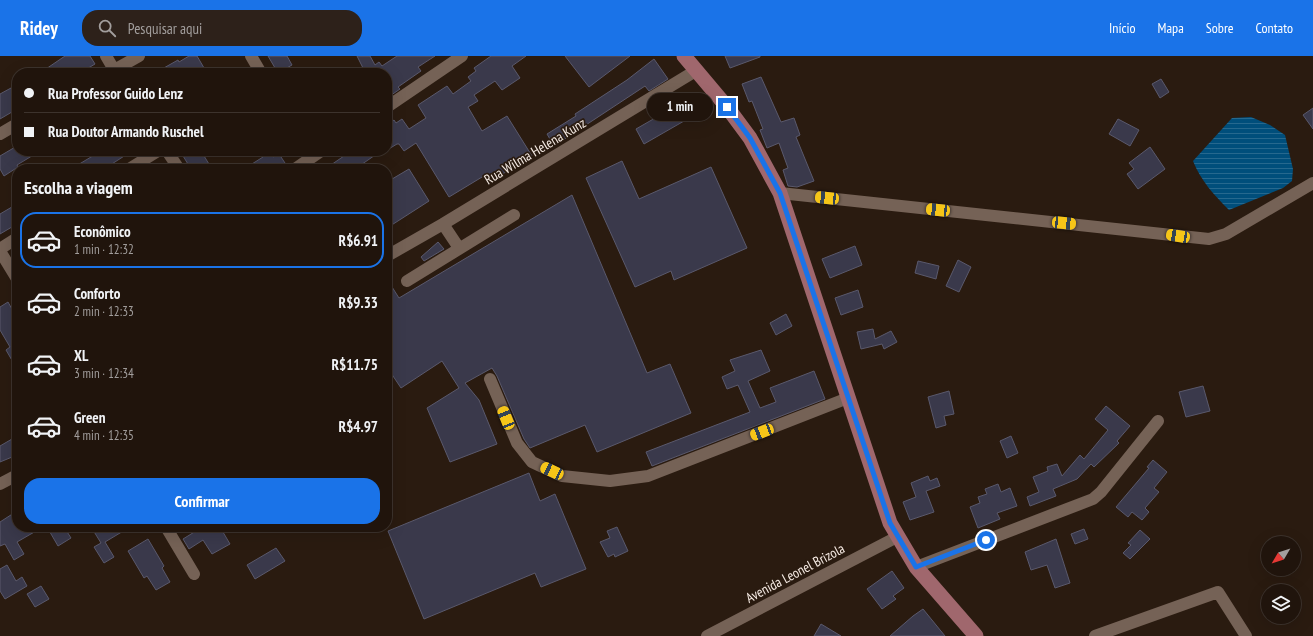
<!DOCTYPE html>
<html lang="pt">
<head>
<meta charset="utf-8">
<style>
	body { margin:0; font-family:"PT Sans Narrow",sans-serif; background:#2d211a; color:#f1f3f6; height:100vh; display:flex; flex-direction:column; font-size:15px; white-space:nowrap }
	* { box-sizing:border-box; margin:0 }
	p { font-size:13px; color:#a29e9d }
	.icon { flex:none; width:22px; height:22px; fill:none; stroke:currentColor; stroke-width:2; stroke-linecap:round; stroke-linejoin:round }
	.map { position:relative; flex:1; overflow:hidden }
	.drawer { position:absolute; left:12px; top:108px; width:380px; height:368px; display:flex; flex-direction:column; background:#20140c; border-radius:16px; box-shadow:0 4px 16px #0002,0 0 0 1px #3d332d }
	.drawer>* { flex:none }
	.banner { position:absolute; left:12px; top:12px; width:380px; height:88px; border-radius:16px; box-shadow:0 4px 16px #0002,0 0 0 1px #3d332d; display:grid; align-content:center; height:88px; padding:0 12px; background:#20140c }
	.needle { width:26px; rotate:231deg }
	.controls { position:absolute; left:1261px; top:480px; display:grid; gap:8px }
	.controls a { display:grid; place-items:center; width:40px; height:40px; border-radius:50%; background:#20140c; box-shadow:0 4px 16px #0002,0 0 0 1px #3d332d; font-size:20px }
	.end { position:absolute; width:18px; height:18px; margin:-9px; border:5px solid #1a73e8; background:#fff; box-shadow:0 0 0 2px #fff }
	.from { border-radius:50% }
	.bubble { position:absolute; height:28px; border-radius:14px; background:#20140c; box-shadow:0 4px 16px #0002,0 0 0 1px #3d332d; font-size:13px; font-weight:700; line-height:28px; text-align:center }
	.car { position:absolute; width:12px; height:24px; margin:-12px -6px; border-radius:5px; box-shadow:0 0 3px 1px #0007; background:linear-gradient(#f5c518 24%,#345 0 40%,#f5c518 0 76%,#345 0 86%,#f5c518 0) }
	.banner b { display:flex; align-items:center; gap:14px; height:38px; font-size:15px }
	.banner b+b { border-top:1px solid #3d332d }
	.banner i { width:10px; height:10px; background:#f1f3f6 }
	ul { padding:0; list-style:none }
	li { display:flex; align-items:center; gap:12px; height:56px; margin:0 8px 6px; padding:0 4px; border:2px solid transparent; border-radius:16px }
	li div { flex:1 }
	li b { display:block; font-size:15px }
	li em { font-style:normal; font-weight:700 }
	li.current { border-color:#1a73e8 }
	li>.icon { width:36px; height:36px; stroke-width:1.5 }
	h2 { padding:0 12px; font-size:18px; line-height:48px }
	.cta { display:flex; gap:8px; margin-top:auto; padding:8px 12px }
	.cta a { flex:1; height:46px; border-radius:16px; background:#1a73e8; color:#fff; font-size:16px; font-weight:700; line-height:46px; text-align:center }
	header { display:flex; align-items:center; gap:24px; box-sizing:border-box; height:56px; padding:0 20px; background:#1a73e8; color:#fff }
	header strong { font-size:19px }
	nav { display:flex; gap:22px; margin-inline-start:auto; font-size:14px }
	.search { width:280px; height:36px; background:#2d211a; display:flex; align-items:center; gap:10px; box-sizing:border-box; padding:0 14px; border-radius:16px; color:#a29e9d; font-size:15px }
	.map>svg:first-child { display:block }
</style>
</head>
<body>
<header>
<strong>Ridey</strong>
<div class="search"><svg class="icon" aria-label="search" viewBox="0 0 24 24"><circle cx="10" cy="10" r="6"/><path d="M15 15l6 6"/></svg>Pesquisar aqui</div>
<nav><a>Início</a><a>Mapa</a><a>Sobre</a><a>Contato</a></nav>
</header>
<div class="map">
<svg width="1313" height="580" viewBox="0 0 1313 580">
	<defs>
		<pattern id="water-rules" width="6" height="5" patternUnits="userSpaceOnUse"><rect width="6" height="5" fill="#004e7b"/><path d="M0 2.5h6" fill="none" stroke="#26688e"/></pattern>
	</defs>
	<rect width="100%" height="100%" fill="#2a1b10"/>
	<path fill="url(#water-rules)" d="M1251,61L1270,69L1285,79L1293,113L1292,125L1283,132L1229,154C1214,139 1201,125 1193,105L1232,62Z"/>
	<path fill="#3a394b" stroke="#5a596c" d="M65,0H90L95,8L80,17H40Z
		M189,0H197L207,17H155L178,4L179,6Z
		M268,0H287L292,9L278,17Z
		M357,0H370L375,9L379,6L382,10L397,0H435L418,11L421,15L398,31L400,33L387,42V17H363L365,16Z
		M491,0H526L512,10L520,22L502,34L495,25L474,39L478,45L468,51L482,75L507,60L532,100L491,125L487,118L449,141L416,87L404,95L399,88H397L387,94V69L394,64L396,67L402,63L409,73L426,62L418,49L447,30L453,38L471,25L468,21L476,15L474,12Z
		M565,0H630L589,31Z
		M725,0H760V1L730,12Z
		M654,3L668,23L649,35L645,30L554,90L547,78L576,60L575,58L627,24Z
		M761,21L781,66L794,62L800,79L796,81L814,125L797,131L788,130L783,114L788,112L779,87L767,92L760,74L763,73L752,45L749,46L742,28Z
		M1161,23L1169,36L1160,42L1152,28Z
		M11,32L17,42V53L0,63V38Z
		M683,46L691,61L644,88L636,73Z
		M1313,52V73L1303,59Z
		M1118,63L1139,74L1130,90L1109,78Z
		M17,90V95H40L17,109L18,111L4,120L0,113V100Z
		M1150,91L1165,113L1138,133L1127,118L1134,113L1129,107Z
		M101,95H132L104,113H71Z
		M180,95H201L212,113H191Z
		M259,95H269L273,101L279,98L285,107L276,113H244L263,101Z
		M341,95H381L355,113H325L344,100Z
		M622,105L639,143L711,111L747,192L674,224L671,215L635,231L586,122Z
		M409,113L429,145L387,172V126Z
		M572,139L647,317L670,308L691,357L597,396L585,369L530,392L524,383L497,320L492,312L465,327L479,344L497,388L450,406L427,352L459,332L442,305L401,332L387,311V223L399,242Z
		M17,148V168L0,178V158Z
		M438,186L444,193L424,205L421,201Z
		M855,190L862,209L830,222L822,203Z
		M958,204L971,211L959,236L946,230Z
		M918,205L939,210L936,223L915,217Z
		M858,234L863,251L841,259L835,242Z
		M8,246L17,262V313L6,294L10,291L0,274V251Z
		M786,258L792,270L776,279L770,267Z
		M873,273L875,283L891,275L897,286L884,293L882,288L861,293L857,276Z
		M761,294L770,315L748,325L760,352L776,346L770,332L814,315L825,343L652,410L646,396L750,356L738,329L727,333L722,321L735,315L730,304Z
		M1203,330L1210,355L1186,361L1179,336Z
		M949,335L954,358L944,360L946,369L936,372L928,341Z
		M1106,350L1130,370L1117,385L1119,387L1094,411L1091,408L1077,423L1053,433L1056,440L1030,450L1027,441L1039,436L1033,421L1048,415L1047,411L1057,408L1062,420L1080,399L1084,403L1108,374L1095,363Z
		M1011,380L1018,397L1007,402L1000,385Z
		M12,383L17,390V399L0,406V390Z
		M1153,404L1167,416L1154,432L1159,436L1145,452L1149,456L1142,464L1132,456L1128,461L1116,451L1149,412L1147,411Z
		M529,417L540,445L555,438L586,513L541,531L535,517L424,563L388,475Z
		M928,420L930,425L937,422L940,430L926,435L934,456L910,464L903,446L916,441L911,427Z
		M998,428L1001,436L1010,432L1017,450L997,457L1000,463L978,472L970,451L980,447L978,441L987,438L985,433Z
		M17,455V471H43L17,486L24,498L14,504L5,488L0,490V466Z
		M47,471H64L71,482L58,490Z
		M98,471H130L105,486L114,501L104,507L94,491L101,487L93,474Z
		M194,471H220L230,488L212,498L203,484L189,493L183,483L196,475Z
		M617,471L628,495L615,501L614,498L608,501L600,486L610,482L607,475Z
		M1084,473L1088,483L1075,488L1071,478Z
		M1140,474L1150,483L1130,503L1123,497L1131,489L1128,487Z
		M148,483L164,510L162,512L170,526L156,534L147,520L144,522L128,495Z
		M1056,483L1070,527L1055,532L1047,509L1031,514L1025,496Z
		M276,492L285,505L255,523L247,509Z
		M7,509L16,525L22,521L27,530L5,543L0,535V513Z
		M892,515L904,532L893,540L896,543L882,553L867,533Z
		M41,530L49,543L35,551L27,538Z
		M923,553L945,580H890L913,560Z
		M821,568L841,580H814Z"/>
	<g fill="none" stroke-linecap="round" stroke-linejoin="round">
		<path stroke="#756256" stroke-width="12" d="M106,0L116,17
			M251,0L261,17
			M109,17L139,0
			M387,51L462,0
			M0,78L17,68
			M167,95L179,113
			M129,113L158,95
			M295,113L321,95
			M780,137L1209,183L1226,178L1313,127
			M443,168L459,192
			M0,193L17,182
			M0,195L17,223
			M387,200L443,168L697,14
			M407,225L514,159
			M490,323L517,387L532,406L562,420L610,425L648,420L848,342
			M0,428L17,419
			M166,471L194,518
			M916,511L1093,443L1101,436L1158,365
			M707,580L897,481
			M1095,580L1218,536L1246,580"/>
		<path stroke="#a0676d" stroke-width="15" d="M684,0L727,51L750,82L780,137L890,467L916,511L976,580"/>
	</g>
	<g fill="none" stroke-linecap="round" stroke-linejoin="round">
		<path stroke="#1a73e8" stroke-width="5" d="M727,51L750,82L780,137L890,467L916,511L986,484"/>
	</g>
	<g text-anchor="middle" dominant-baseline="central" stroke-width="3.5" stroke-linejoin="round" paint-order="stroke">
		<g font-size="14" fill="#f6ebe4" stroke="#2a1b10">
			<text transform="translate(535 95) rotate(-31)">Rua Wilma Helena Kunz</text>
			<text transform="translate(795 517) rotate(-28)">Avenida Leonel Brizola</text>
		</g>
	</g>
</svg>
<div class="controls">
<a><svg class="needle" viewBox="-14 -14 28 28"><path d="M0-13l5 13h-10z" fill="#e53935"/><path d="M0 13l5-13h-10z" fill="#a29e9d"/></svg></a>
<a><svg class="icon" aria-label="layers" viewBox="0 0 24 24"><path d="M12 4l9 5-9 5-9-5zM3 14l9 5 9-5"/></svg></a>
</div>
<i class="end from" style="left:986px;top:484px"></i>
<i class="end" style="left:727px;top:51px"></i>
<div class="bubble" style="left:647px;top:37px;width:66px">1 min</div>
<i class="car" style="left:827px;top:142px;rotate:276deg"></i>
<i class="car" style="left:938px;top:154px;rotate:276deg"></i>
<i class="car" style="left:1064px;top:167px;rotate:96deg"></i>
<i class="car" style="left:1178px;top:180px;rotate:279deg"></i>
<i class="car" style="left:506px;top:362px;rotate:338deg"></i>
<i class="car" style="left:762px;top:376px;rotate:249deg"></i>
<i class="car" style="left:552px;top:415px;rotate:295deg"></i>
<div class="banner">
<b><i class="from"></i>Rua Professor Guido Lenz</b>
<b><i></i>Rua Doutor Armando Ruschel</b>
</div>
<section class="drawer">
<h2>Escolha a viagem</h2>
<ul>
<li class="current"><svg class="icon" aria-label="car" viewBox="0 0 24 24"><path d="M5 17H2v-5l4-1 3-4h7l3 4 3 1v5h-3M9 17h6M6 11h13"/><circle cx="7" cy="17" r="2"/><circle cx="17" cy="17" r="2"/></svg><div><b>Econômico</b><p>1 min · 12:32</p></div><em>R$6.91</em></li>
<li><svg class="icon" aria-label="car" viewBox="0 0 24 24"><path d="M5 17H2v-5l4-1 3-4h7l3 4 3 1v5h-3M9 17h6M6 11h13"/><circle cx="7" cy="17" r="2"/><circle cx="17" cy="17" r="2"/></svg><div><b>Conforto</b><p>2 min · 12:33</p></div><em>R$9.33</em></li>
<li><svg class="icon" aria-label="car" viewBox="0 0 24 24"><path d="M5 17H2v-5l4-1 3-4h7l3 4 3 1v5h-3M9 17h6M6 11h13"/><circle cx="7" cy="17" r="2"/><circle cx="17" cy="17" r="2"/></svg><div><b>XL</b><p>3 min · 12:34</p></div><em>R$11.75</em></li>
<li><svg class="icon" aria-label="car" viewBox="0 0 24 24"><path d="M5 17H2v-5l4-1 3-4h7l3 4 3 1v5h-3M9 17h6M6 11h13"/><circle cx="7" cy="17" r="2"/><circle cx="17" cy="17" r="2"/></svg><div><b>Green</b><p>4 min · 12:35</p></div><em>R$4.97</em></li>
</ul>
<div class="cta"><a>Confirmar</a></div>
</section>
</div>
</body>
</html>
